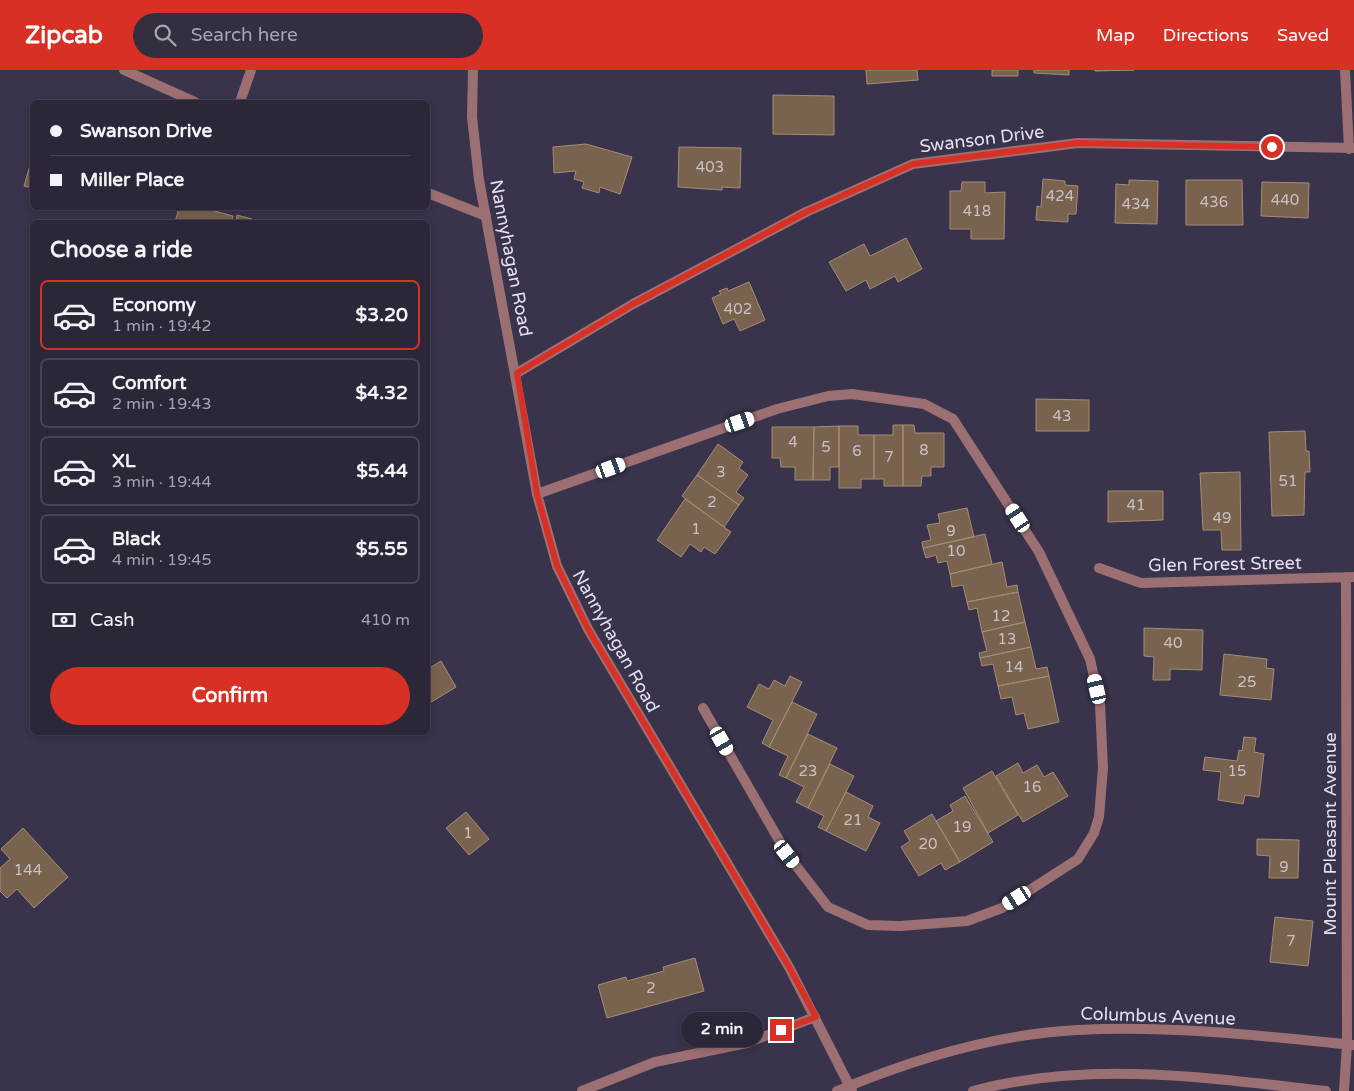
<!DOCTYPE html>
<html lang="en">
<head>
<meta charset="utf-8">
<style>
	body { margin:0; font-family:"Varela Round",sans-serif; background:#332e40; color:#f1f3f6; height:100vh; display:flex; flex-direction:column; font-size:19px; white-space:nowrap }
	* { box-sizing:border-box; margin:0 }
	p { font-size:16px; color:#a6a5ae }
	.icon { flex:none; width:28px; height:28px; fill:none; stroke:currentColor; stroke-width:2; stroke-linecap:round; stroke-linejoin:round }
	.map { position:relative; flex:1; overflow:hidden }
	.side { position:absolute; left:30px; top:150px; width:400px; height:515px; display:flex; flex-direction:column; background:#2b2638; border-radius:8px; box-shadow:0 2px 8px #0003,0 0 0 1px #474353 }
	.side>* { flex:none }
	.hud { position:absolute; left:30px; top:30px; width:400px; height:110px; border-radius:8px; box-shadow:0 2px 8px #0003,0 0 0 1px #474353; display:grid; align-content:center; height:110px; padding:0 20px; background:#2b2638 }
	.end { position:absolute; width:22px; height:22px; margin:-11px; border:6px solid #d93025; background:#fff; box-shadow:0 0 0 2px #fff }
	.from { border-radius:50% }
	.bubble { position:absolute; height:35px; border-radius:18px; background:#2b2638; box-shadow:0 2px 8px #0003,0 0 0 1px #474353; font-size:16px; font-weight:700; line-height:35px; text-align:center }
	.car { position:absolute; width:15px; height:30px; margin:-15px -8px; border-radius:6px; box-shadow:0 0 4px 1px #0007; background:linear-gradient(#fff 24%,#345 0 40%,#fff 0 76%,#345 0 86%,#fff 0) }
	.hud b { display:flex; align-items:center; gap:18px; height:48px; font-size:19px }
	.hud b+b { border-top:1px solid #474353 }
	.hud i { width:12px; height:12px; background:#f1f3f6 }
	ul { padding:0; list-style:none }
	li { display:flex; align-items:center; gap:15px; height:70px; margin:0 10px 8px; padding:0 10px; border:2px solid #474353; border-radius:8px }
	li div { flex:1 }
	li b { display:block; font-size:19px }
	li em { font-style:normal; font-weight:700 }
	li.selected { border-color:#d93025 }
	li>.icon { width:45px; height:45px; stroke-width:1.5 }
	h2 { padding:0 20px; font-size:22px; line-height:60px }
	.pay { display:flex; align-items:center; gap:12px; height:55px; padding:0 20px; font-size:19px }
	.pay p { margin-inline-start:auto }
	.button { display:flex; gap:10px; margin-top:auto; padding:10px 20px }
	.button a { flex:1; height:58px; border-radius:30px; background:#d93025; color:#fff; font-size:20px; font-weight:700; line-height:58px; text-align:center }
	header { display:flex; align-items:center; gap:30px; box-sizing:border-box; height:70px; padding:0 25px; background:#d93025; color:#fff }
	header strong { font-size:24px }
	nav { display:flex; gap:28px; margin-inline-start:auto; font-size:18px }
	.search { width:350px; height:45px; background:#332e40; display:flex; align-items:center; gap:12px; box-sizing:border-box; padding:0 18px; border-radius:28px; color:#a6a5ae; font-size:19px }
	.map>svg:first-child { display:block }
</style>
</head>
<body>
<header>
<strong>Zipcab</strong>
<div class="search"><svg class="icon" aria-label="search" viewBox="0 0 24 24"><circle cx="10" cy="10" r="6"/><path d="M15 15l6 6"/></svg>Search here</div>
<nav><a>Map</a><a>Directions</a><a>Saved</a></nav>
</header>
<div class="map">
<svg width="1354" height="1021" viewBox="0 0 1354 1021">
	<rect width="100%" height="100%" fill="#39334b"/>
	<path fill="#79634e" stroke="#a48d77" d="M866,0H917L918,10L867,14Z
		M992,0H1018V6H992Z
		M1034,0H1069V5L1034,3Z
		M1095,0H1134L1095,1Z
		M773,25L834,26V65L773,64Z
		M586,74L632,87L620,124L600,117L599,123L582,118L584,112L574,109L576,101L554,103L553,77Z
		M679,77L741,78L740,118L722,117V120L678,117Z
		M32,88V118L24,116Z
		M1043,109L1065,111V115L1078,116L1076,144H1068V152L1036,150L1037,136L1041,137Z
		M1129,110L1158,111L1157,154L1115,153L1116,114L1129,115Z
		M1186,110H1242L1243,155H1186Z
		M962,112H985V123L1005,122L1004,169H971V159H950V121H961Z
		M1262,112L1309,113L1308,148L1261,146Z
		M179,138H211V140L233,146L232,150H236L237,145L252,149L251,152H175Z
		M906,168L922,199L898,212L895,206L870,219L866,210L846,221L829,192L864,174L870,186Z
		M749,212L765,250L740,261L734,249L723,254L712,228L721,224L719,221L727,218L728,221Z
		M1036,329L1089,330V361H1036Z
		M893,355H903V416H884V409H874V365H893Z
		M903,355H914L915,363H944V397H931V406H922L921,416H903Z
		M839,356H858V365H874V409H861V418H839Z
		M839,356V397H830V410H813L814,357Z
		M772,357H814L813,410H795V397H781L780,388H772Z
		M1305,361L1306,381H1309L1310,402H1305L1304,445L1272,446L1269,362Z
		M718,374L743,392L739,398L748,405L736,422L744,428L739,435L697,405Z
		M1240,402L1241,480H1222L1221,460H1203L1200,403Z
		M697,405L739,435L724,457L682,426Z
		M1108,421H1163V450L1108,452Z
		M685,429L731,462L715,484L704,477L701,482L690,474L681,487L657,470Z
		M967,438L974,467L923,478L922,472L931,470L927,455L940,453L938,444Z
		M985,464L992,494L950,504L947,491L938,493L936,485L926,488L923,478Z
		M1002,492L1007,517L1017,515L1018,522L967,532L963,515L952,517L950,504Z
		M1018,522L1025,552L982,562L977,538L969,540L967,532Z
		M1025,552L1031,577L980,588L979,583L987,581L982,562Z
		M1144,558L1203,560L1202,600L1170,599V610H1153L1154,587L1144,586Z
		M1031,577L1036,599L1047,597L1049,606L998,616L993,594L982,596L980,588Z
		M1224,584L1267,589L1266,598L1274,599L1271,630L1220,625Z
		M441,591L456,617L428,634V599Z
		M790,606L802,612L769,677L762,673L773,650L747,637L759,614L769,619L774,610L785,616Z
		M1049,606L1059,652L1028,659L1024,643L1016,645L1012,627L1001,629L998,616Z
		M792,632L817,644L786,708L779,705L788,686L769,677Z
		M808,664L837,678L808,738L796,732L804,717L786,708Z
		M1244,667L1256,668L1254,682L1264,684L1259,727L1245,725L1243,734L1218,730L1221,702L1203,700L1205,687L1237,691L1239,680L1242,681Z
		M1018,693L1023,703L1037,695L1044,707L1053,702L1068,726L1023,752L996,706Z
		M830,694L854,706L826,761L818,757L824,746L808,738Z
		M992,701L1018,745L988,763L963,718Z
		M846,722L873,736L868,747L880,753L866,781L826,761Z
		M965,726L993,772L960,792L936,751L953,741L950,735Z
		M466,742L489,769L469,785L446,758Z
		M932,744L960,792L945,800L941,793L919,806L901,777L910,771L904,761Z
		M23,758L68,807L34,838L17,819L7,828L0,821V798L10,789L1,779Z
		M1257,769L1299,770L1298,808H1269L1270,786L1257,785Z
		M1275,847L1313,851L1308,896L1270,892Z
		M695,888L704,921L607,948L598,915L626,907L627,911L664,901L663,897Z"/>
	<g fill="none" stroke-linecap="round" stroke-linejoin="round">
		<path stroke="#9c7072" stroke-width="10" d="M240,32L251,0"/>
		<path stroke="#9c7072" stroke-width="10" d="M124,0L195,32
			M1345,0L1349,79
			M428,123L486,146
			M517,303L633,234L806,142L913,94L1078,73L1354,78
			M537,424L777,339L828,326L852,324L924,334L953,349L1039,482L1090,589L1100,634L1103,698L1099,747L1094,763L1078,789L1002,838L967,851L900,856L868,855L828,837L787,784L703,638
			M1099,498L1141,513L1354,507
			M582,1021L655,992L747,973L815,947
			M1344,1021L1347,974L1346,507"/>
		<path stroke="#9c7072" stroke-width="10" d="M473,0L472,47L479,110L537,424L557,496L588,559L789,897L852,1021
			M837,1021C913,989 996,964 1078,960C1170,955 1263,966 1354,975
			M973,1021C1089,990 1210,1008 1326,1021"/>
	</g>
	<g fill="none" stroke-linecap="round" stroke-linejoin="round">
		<path stroke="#d93025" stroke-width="6" d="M781,960L816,947L789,897L588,559L557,496L537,424L517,303L633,234L772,160L806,142L913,94L1078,73L1272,77"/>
	</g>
	<g text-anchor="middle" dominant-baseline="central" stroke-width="4" stroke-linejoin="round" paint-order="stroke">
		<g font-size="15" fill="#c8c0c6">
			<text x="710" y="97">403</text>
			<text x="1060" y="126">424</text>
			<text x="1285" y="130">440</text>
			<text x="1214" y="132">436</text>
			<text x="1136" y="134">434</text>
			<text x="977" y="141">418</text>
			<text x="738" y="239">402</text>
			<text x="1062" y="346">43</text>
			<text x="793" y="372">4</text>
			<text x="826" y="377">5</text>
			<text x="924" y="380">8</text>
			<text x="857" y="381">6</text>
			<text x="889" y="387">7</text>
			<text x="721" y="402">3</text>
			<text x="1288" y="411">51</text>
			<text x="712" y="432">2</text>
			<text x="1136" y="435">41</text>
			<text x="1222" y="448">49</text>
			<text x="696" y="459">1</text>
			<text x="951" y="461">9</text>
			<text x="956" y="481">10</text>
			<text x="1001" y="546">12</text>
			<text x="1007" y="569">13</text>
			<text x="1173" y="573">40</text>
			<text x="1014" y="597">14</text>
			<text x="1247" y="612">25</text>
			<text x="808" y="701">23</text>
			<text x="1237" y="701">15</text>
			<text x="1032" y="717">16</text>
			<text x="853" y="750">21</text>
			<text x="962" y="757">19</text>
			<text x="468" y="763">1</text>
			<text x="928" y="774">20</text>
			<text x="1284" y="797">9</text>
			<text x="28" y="800">144</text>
			<text x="1291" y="871">7</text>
			<text x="651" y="918">2</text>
		</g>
		<g font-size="18" fill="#e2dfee" stroke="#39334b">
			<text transform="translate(982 69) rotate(-7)">Swanson Drive</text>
			<text transform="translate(511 188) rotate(79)">Nannyhagan Road</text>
			<text transform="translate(1225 494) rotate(-1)">Glen Forest Street</text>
			<text transform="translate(616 571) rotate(61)">Nannyhagan Road</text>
			<text transform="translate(1330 764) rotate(-90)">Mount Pleasant Avenue</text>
			<text transform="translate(1158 946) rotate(2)">Columbus Avenue</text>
		</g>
	</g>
</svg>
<i class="end from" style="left:1272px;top:77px"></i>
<i class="end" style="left:781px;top:960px"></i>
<div class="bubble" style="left:681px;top:942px;width:82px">2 min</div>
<i class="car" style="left:740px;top:352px;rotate:71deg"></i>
<i class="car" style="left:611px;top:398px;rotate:70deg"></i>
<i class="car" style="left:1018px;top:448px;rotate:327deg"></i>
<i class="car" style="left:1097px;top:619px;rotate:347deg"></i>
<i class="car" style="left:722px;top:671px;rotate:150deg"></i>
<i class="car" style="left:787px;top:784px;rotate:142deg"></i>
<i class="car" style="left:1017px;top:828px;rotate:238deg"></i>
<div class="hud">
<b><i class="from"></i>Swanson Drive</b>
<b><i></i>Miller Place</b>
</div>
<section class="side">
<h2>Choose a ride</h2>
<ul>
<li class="selected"><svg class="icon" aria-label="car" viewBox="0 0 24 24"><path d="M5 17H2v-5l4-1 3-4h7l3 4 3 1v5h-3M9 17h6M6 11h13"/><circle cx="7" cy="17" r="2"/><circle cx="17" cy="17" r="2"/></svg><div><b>Economy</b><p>1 min · 19:42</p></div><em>$3.20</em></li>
<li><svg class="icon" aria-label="car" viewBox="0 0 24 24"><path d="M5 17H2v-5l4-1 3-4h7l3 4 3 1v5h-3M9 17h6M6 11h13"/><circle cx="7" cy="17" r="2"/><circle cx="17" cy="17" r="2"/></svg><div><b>Comfort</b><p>2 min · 19:43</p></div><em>$4.32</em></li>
<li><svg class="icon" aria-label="car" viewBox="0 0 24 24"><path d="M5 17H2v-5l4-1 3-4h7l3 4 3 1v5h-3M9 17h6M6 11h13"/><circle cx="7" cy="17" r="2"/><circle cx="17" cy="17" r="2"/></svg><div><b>XL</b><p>3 min · 19:44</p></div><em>$5.44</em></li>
<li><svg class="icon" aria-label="car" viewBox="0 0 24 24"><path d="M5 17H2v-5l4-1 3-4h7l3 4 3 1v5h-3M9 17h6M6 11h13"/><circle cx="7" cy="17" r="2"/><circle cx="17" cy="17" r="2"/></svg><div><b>Black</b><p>4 min · 19:45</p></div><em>$5.55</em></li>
</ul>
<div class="pay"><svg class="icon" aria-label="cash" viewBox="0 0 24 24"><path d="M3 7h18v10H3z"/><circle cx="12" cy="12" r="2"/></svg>Cash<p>410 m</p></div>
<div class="button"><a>Confirm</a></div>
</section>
</div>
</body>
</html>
